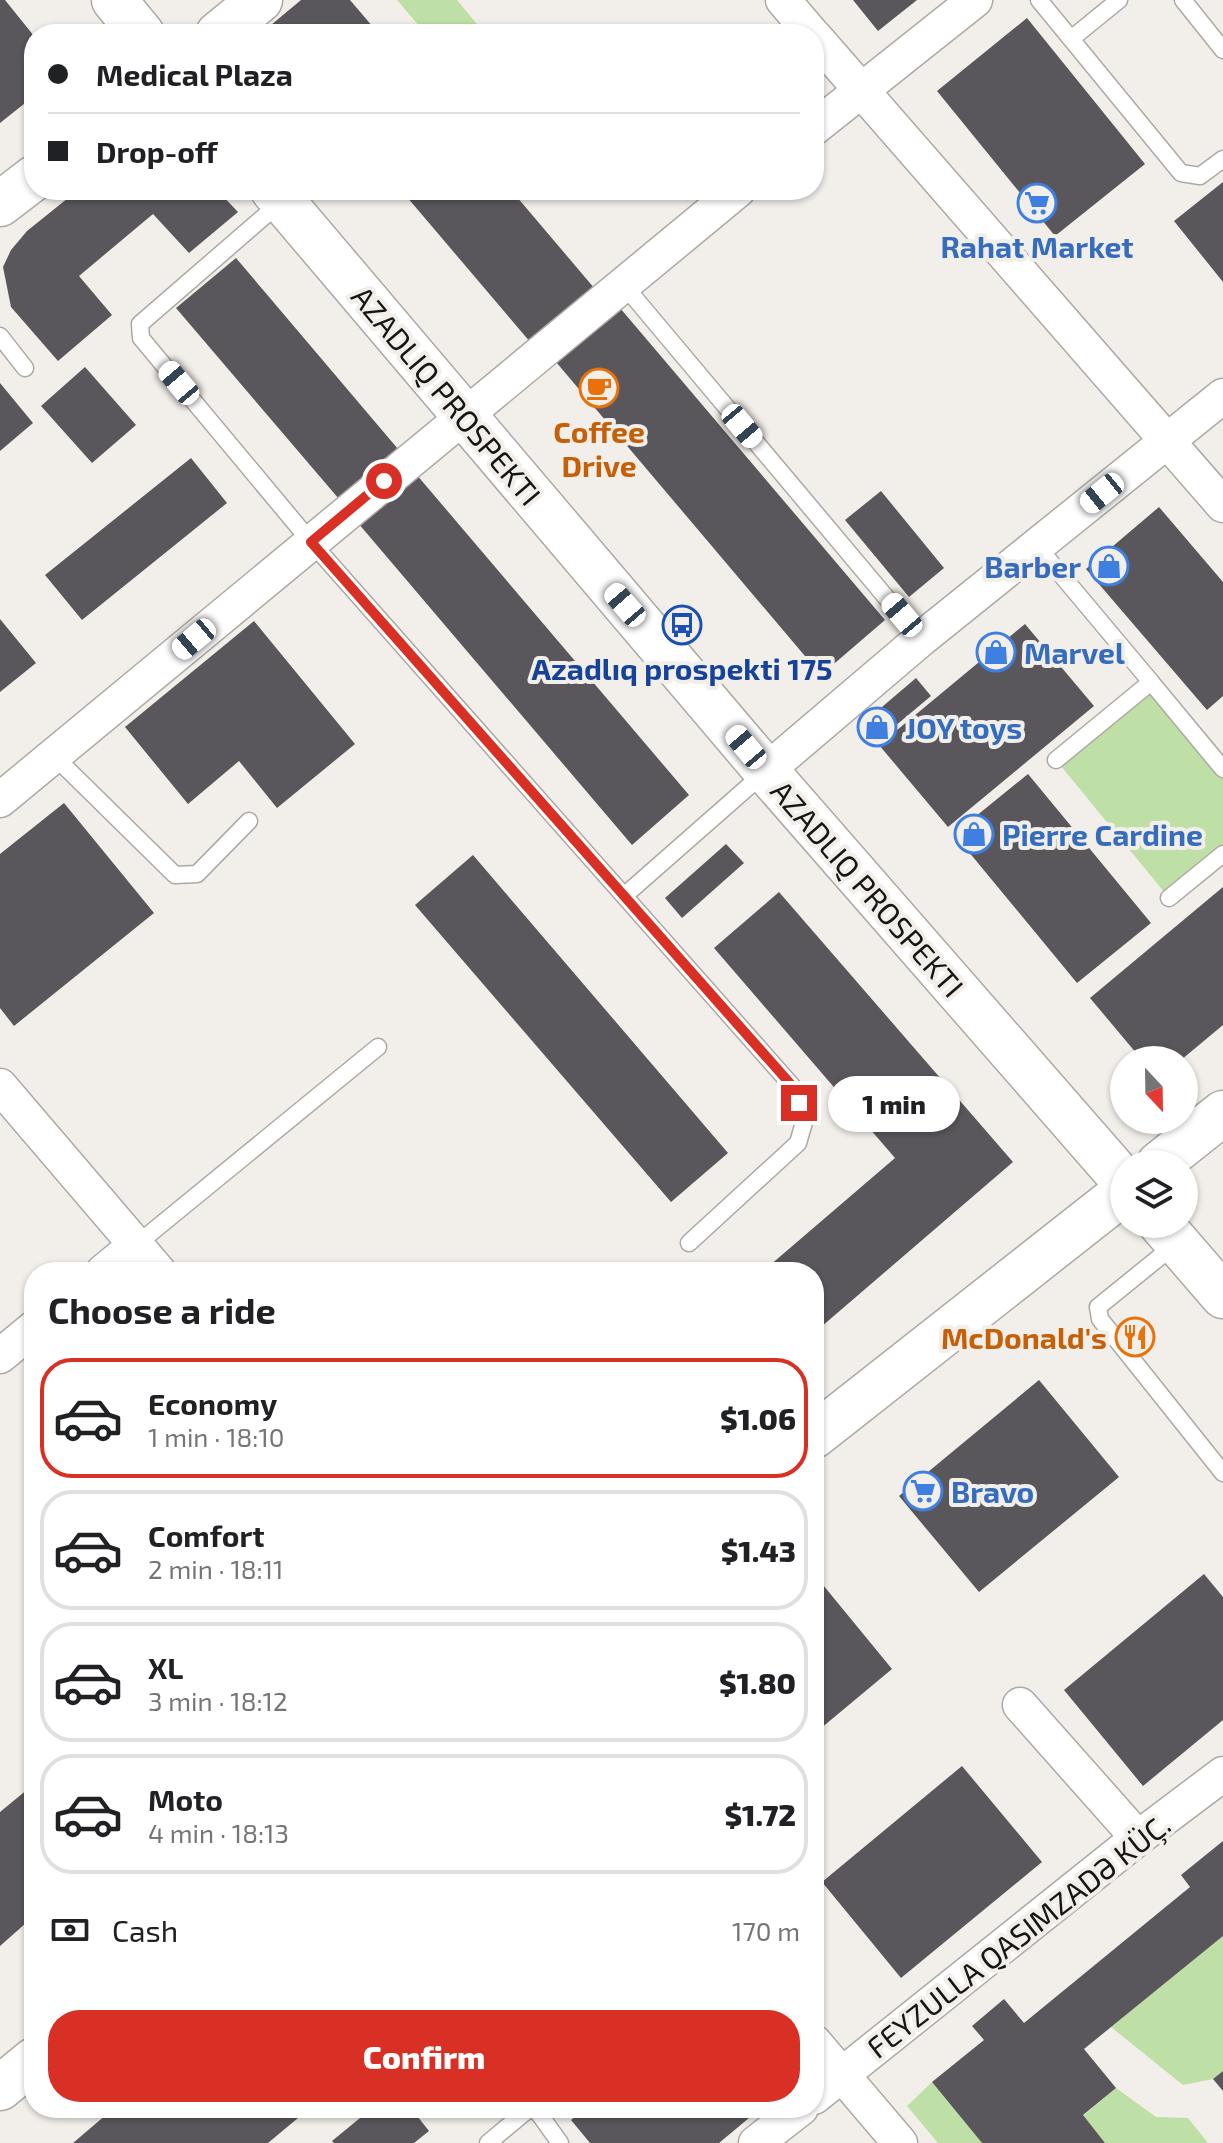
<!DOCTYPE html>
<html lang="en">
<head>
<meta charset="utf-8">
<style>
	body { margin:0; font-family:"Exo 2",sans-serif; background:#f2f2f2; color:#202124; height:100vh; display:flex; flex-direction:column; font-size:30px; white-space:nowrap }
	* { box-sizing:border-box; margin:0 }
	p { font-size:26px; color:#757577 }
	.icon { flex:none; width:44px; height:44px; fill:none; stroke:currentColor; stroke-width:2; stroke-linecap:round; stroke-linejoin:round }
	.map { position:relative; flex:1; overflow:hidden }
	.details { position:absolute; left:24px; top:1262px; width:800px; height:856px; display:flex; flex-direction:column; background:#fff; border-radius:32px; box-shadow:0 2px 6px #0004 }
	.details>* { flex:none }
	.guide { position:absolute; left:24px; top:24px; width:800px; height:176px; border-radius:32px; box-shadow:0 2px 6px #0004; display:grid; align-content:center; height:176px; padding:0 24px; background:#fff }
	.needle { width:52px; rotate:158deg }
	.tools { position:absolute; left:1110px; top:1046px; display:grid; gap:16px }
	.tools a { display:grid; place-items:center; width:88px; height:88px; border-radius:50%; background:#fff; box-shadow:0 2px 6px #0004; font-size:40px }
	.end { position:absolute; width:36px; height:36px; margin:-18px; border:10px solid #d93025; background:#fff; box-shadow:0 0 0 4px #fff }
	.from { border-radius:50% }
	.bubble { position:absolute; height:56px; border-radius:28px; background:#fff; box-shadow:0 2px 6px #0004; font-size:26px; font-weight:800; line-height:56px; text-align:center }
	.car { position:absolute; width:24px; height:48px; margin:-24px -12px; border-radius:10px; box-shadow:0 0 6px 2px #0007; background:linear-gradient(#fff 24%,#345 0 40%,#fff 0 76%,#345 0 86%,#fff 0) }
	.guide b { display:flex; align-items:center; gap:28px; height:76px; font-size:30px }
	.guide b+b { border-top:2px solid #e0e0e0 }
	.guide i { width:20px; height:20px; background:#202124 }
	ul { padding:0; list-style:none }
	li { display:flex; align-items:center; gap:24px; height:120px; margin:0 16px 12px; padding:0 8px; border:4px solid #e0e0e0; border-radius:32px }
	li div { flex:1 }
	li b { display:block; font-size:30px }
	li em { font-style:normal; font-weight:800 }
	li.active { border-color:#d93025 }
	li>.icon { width:72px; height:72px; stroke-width:1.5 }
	h2 { padding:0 24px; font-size:36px; line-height:96px }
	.pay { display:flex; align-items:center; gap:20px; height:88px; padding:0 24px; font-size:30px }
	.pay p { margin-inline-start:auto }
	.button { display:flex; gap:16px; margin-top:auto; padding:16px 24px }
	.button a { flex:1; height:92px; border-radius:32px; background:#d93025; color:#fff; font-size:32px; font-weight:800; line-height:92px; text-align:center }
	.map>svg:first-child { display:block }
</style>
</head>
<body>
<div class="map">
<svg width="1223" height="2143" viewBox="0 0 1223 2143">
	<rect width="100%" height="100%" fill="#f2eee9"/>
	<path fill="#bee0a6" d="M397,0H457L485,34H426Z
		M1151,682L1223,769V854L1169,898L1056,760Z
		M1223,1936V2071L1213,2079L1183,2085L1111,2027Z
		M932,2082L982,2143H938L907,2106Z
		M1116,2088L1156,2117L1188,2118L1208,2143H1105L1083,2116Z"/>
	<path fill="#59575b" d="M0,0H5L34,36V96L0,123Z
		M301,0H350L379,34H269L265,30Z
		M853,0H917L878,31Z
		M1027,18L1145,164L1055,236L937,91Z
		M1223,182V282L1174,221Z
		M78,190H217L238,212L189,253L153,214L79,276L112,315L58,361L11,307L3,267L11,250L27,231Z
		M401,190H511L595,289L531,343Z
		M236,258L398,449L339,499L176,308Z
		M620,308L885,620L821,675L556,362Z
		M85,367L136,425L92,463L41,406Z
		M0,383L33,423L0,451Z
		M191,458L227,503L82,620L45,575Z
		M416,474L689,795L632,845L358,523Z
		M881,491L944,568L909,597L845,520Z
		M1159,507L1223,582V696L1207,710L1086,569Z
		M0,619L36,663L0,692Z
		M254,621L355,744L277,808L239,761L188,804L125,727Z
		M1025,624L1094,706L948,827L879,745Z
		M916,678L931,696L876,742L862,724Z
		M1028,774L1151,923L1077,983L954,834Z
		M64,803L154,913L14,1026L0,1008V854Z
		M726,844L744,863L682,918L665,898Z
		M473,855L728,1153L671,1202L415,905Z
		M1223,887V1025L1181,1060H1142L1090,998Z
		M779,892L1013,1162L814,1333V1272H762L895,1158L714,948Z
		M1039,1380L1119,1477L979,1592L899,1496Z
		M814,1574L892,1669L814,1734Z
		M1204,1574L1223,1597V1720L1143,1786L1064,1690Z
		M962,1766L1042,1862L901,1978L822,1882Z
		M34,1784V1916L0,1946V1812Z
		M1223,1841V1936L1084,2049L1116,2088L1083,2115L1105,2143H982L932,2082L984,2040L972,2026L1004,1999L1024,2023L1190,1887L1181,1875Z
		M1223,2071V2091L1213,2079Z
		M114,2108H310L268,2143H73Z
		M351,2108H419L414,2112L429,2131L414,2143H334L332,2141L360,2118Z
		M586,2108H761L719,2143H590L571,2120Z"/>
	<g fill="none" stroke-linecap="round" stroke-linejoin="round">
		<g stroke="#ada9a4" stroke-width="19">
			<path id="lane" d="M1039,0L1181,173L1200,176L1223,159
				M1183,0L1223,50
				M1071,39L1119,0
				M282,201L140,324L141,338L311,542L794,1088L805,1119L798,1143L689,1243
				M623,284L921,639
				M0,336L25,368
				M1037,546L1151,682
				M54,756L175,875L197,874L249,821
				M1056,760L1151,682L1223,769
				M624,896L764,773
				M1169,898L1223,854
				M1177,1243L1098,1307L1100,1319L1223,1473
				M136,1245L378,1047
				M535,2108L560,2143
				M488,2143L530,2108"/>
		</g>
		<g stroke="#ada9a4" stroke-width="37">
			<path id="street" d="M783,0L812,34
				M814,36L1223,505
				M814,128L975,0
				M766,771L921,639L1223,396
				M0,800L738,190
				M0,1086L159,1272
				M103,1272L136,1245
				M0,1356L34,1328
				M1020,1705L1138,1838
				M814,2042L900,2143
				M814,2097L1138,1838L1223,1774
				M756,2143L801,2108"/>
		</g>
		<g stroke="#ada9a4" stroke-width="47">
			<path id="secondary" d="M218,34L260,0
				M0,204L34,178
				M1159,1164L1223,1113
				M814,1436L1124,1192
				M0,2088L34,2060"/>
		</g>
		<g stroke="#ada9a4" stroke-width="47">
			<path id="primary" d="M114,0L142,34
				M273,190L766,771L1124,1181
				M1161,1224L1223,1296"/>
		</g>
		<use href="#lane" stroke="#fff" stroke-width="16"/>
		<use href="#street" stroke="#fff" stroke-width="34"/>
		<use href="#secondary" stroke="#fff" stroke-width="44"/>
		<use href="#primary" stroke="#fff" stroke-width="44"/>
	</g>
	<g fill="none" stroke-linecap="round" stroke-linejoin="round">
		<path stroke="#d93025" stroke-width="10" d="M384,481L311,542L794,1088L799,1103"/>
	</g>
	<defs>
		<g id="supermarket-ring" transform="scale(2)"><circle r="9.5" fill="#f2eee9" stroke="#3f7fe0" stroke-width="1.5"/><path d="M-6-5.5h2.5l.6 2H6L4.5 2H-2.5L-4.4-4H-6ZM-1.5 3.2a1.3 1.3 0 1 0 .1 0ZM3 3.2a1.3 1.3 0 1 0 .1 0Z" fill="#3f7fe0"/></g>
		<g id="cafe-ring" transform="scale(2)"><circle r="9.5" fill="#f2eee9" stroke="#e8710a" stroke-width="1.5"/><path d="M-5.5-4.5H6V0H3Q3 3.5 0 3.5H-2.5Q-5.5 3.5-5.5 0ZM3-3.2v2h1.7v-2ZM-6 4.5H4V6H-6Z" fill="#e8710a"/></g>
		<g id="shop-ring" transform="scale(2)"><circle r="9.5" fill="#f2eee9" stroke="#3f7fe0" stroke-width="1.5"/><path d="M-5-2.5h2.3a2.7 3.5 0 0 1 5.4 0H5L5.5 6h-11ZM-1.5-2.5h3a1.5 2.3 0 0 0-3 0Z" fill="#3f7fe0"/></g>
		<g id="bus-ring" transform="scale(2)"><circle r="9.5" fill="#f2eee9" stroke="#1a4fb4" stroke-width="1.5"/><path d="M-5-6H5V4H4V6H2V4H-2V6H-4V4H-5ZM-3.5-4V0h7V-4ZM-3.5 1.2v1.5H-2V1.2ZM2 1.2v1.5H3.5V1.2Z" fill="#1a4fb4"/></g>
		<g id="restaurant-ring" transform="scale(2)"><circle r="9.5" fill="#f2eee9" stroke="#e8710a" stroke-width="1.5"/><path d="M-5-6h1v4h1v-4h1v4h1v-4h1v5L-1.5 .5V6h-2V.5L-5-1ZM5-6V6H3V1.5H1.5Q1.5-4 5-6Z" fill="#e8710a"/></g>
	</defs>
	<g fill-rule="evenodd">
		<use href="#supermarket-ring" x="1037" y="203"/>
		<use href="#cafe-ring" x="599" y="388"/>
		<use href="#shop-ring" x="1109" y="566"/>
		<use href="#bus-ring" x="682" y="625"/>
		<use href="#shop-ring" x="996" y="652"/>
		<use href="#shop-ring" x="877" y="727"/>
		<use href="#shop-ring" x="974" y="834"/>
		<use href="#restaurant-ring" x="1135" y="1337"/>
		<use href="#supermarket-ring" x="923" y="1491"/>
	</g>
	<g text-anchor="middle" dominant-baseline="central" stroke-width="8" stroke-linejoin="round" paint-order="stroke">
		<g font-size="30" font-weight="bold" fill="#366cbe" stroke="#f2eee9" text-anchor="start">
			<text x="1037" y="246" text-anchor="middle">Rahat Market</text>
			<text x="1081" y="566" text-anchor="end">Barber</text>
			<text x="1024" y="652">Marvel</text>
			<text x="905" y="727">JOY toys</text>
			<text x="1002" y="834">Pierre Cardine</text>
			<text x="951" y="1491">Bravo</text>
		</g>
		<g font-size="30" fill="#161513" stroke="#f2eee9">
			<text transform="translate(447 395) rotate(50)">AZADLIQ PROSPEKTI</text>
			<text transform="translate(868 888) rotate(49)">AZADLIQ PROSPEKTI</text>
			<text transform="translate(1018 1935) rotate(-38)">FEYZULLA QASIMZADƏ KÜÇ.</text>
		</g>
		<g font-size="30" font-weight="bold" fill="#c56008" stroke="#f2eee9">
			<text x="599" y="431">Coffee<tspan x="599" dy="34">Drive</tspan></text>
			<text x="1107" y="1337" text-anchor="end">McDonald's</text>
		</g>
		<g font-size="30" font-weight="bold" fill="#164399" stroke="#f2eee9">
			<text x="682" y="668">Azadlıq prospekti 175</text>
		</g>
	</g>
</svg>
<div class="tools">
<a><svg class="needle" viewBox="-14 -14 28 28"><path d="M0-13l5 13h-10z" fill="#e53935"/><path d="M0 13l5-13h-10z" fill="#757577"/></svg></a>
<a><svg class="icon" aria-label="layers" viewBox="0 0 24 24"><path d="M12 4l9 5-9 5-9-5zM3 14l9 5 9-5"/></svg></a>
</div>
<i class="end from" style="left:384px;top:481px"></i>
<i class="end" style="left:799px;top:1103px"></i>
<div class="bubble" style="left:828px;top:1076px;width:132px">1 min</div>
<i class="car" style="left:179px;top:383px;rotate:320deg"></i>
<i class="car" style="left:742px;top:426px;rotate:140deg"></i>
<i class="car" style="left:1102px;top:493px;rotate:231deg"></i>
<i class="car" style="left:625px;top:605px;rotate:319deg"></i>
<i class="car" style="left:902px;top:615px;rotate:320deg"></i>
<i class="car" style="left:194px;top:639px;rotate:230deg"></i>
<i class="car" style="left:746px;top:747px;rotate:320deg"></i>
<div class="guide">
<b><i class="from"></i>Medical Plaza</b>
<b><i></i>Drop-off</b>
</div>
<section class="details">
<h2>Choose a ride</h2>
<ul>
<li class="active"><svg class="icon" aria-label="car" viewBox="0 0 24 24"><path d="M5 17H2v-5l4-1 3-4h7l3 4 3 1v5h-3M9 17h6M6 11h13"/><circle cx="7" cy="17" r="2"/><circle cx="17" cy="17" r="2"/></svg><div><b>Economy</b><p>1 min · 18:10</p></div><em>$1.06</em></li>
<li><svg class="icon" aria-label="car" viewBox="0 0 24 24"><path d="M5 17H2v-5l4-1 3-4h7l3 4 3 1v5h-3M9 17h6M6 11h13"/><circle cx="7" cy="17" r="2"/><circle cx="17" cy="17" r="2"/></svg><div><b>Comfort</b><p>2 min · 18:11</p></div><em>$1.43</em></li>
<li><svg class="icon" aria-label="car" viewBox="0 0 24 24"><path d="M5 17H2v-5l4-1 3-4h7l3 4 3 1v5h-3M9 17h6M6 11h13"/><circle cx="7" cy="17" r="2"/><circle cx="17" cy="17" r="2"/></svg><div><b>XL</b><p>3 min · 18:12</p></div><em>$1.80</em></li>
<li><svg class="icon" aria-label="car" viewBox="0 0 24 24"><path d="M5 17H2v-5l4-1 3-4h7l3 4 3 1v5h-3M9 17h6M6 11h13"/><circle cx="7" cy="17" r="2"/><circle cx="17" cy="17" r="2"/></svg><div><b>Moto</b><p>4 min · 18:13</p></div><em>$1.72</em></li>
</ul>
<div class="pay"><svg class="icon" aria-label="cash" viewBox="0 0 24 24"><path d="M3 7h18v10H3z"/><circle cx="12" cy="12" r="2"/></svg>Cash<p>170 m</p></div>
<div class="button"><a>Confirm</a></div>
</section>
</div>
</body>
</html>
